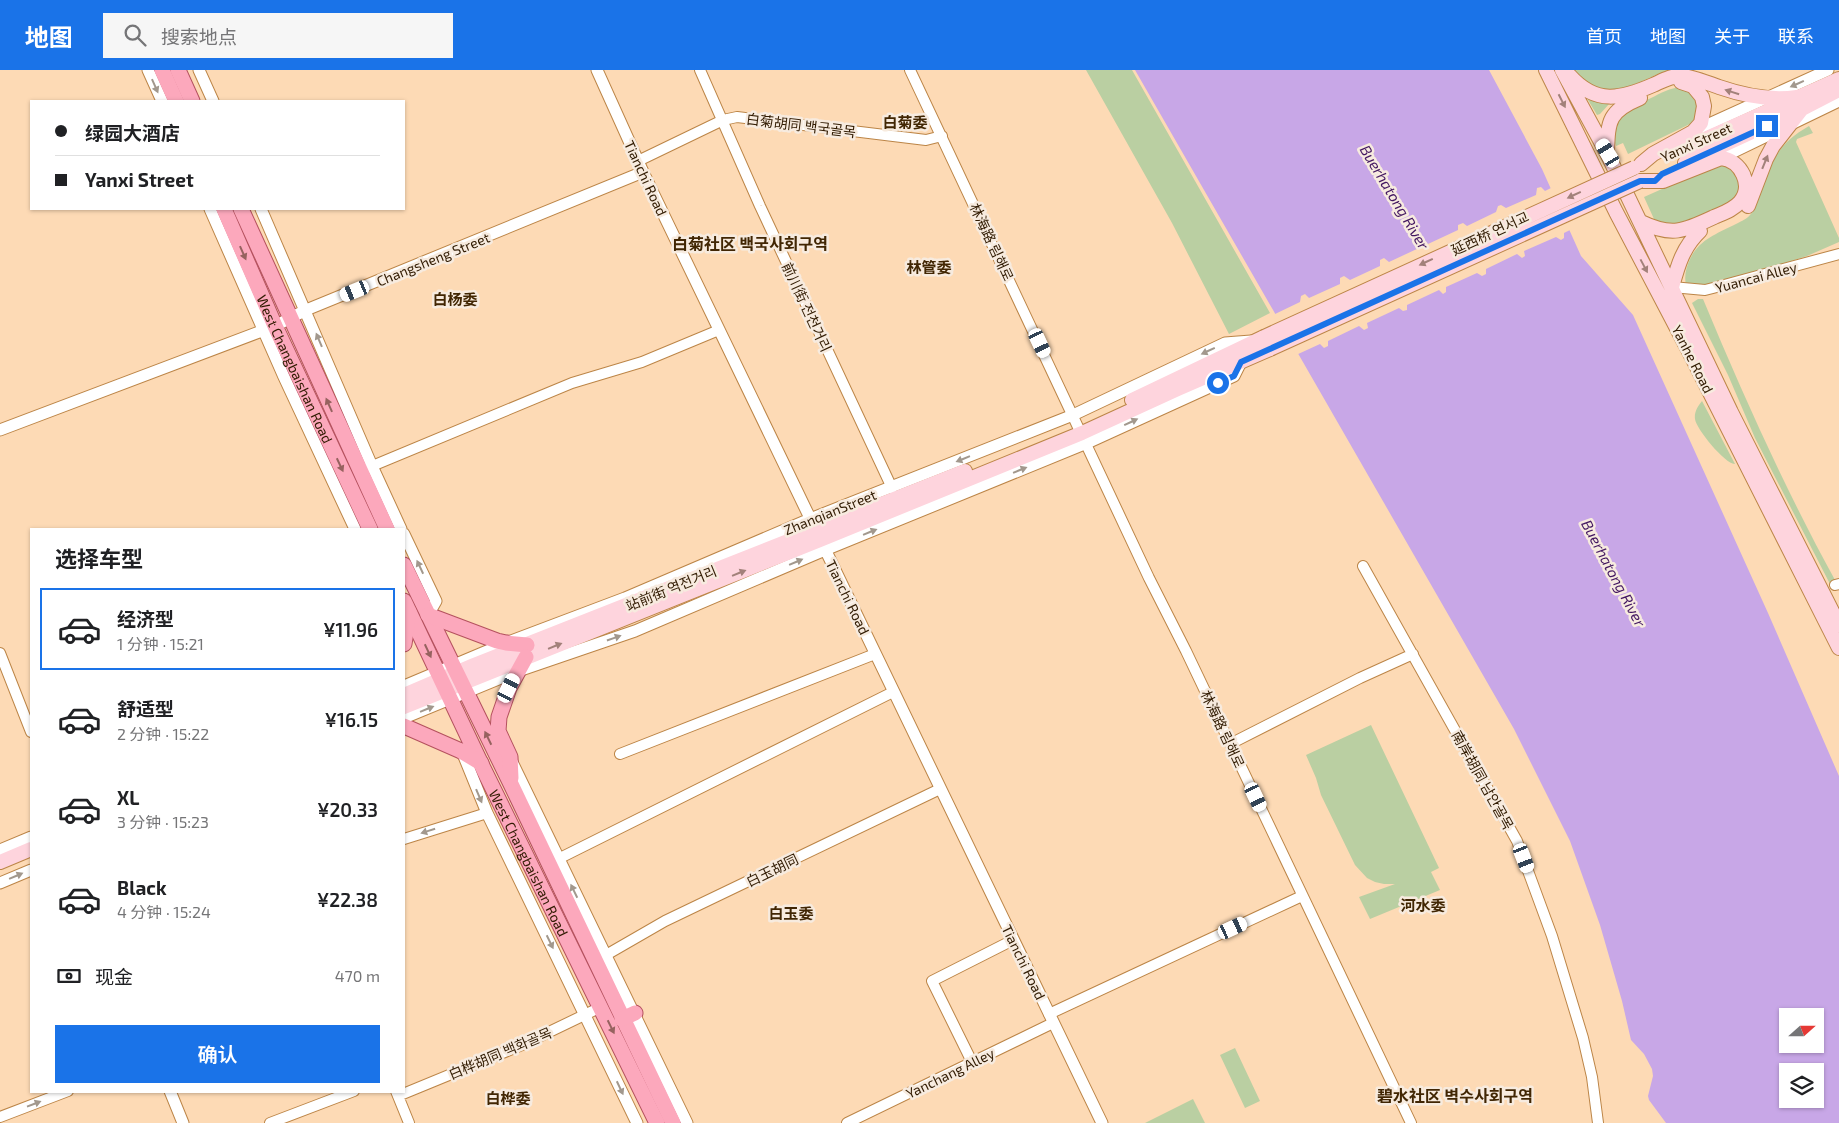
<!DOCTYPE html>
<html lang="zh">
<head>
<meta charset="utf-8">
<style>
	body { margin:0; font-family:"Exo 2","Noto Sans SC","Noto Sans KR",sans-serif; background:#f6f6f6; color:#202124; height:100vh; display:flex; flex-direction:column; font-size:19px; white-space:nowrap }
	* { box-sizing:border-box; margin:0 }
	p { font-size:16px; color:#757577 }
	.icon { flex:none; width:28px; height:28px; fill:none; stroke:currentColor; stroke-width:2; stroke-linecap:round; stroke-linejoin:round }
	.map { position:relative; flex:1; overflow:hidden }
	.details { position:absolute; left:30px; top:458px; width:375px; height:565px; display:flex; flex-direction:column; background:#fff; border-radius:0px; box-shadow:0 1px 4px #0004 }
	.details>* { flex:none }
	.top-card { position:absolute; left:30px; top:30px; width:375px; height:110px; border-radius:0px; box-shadow:0 1px 4px #0004; display:grid; align-content:center; height:110px; padding:0 25px; background:#fff }
	.needle { width:32px; rotate:69deg }
	.controls { position:absolute; left:1779px; top:938px; display:grid; gap:10px }
	.controls a { display:grid; place-items:center; width:45px; height:45px; border-radius:0px; background:#fff; box-shadow:0 1px 4px #0004; font-size:25px }
	.end { position:absolute; width:22px; height:22px; margin:-11px; border:6px solid #1a73e8; background:#fff; box-shadow:0 0 0 2px #fff }
	.from { border-radius:50% }
	.car { position:absolute; width:15px; height:30px; margin:-15px -8px; border-radius:6px; box-shadow:0 0 4px 1px #0007; background:linear-gradient(#fff 24%,#345 0 40%,#fff 0 76%,#345 0 86%,#fff 0) }
	.top-card b { display:flex; align-items:center; gap:18px; height:48px; font-size:19px }
	.top-card b+b { border-top:1px solid #e0e0e0 }
	.top-card i { width:12px; height:12px; background:#202124 }
	ul { padding:0; list-style:none }
	li { display:flex; align-items:center; gap:15px; height:82px; margin:0 10px 8px; padding:0 15px; border:2px solid transparent; border-radius:0px }
	li div { flex:1 }
	li b { display:block; font-size:19px }
	li em { font-style:normal; font-weight:600 }
	li.on { border-color:#1a73e8 }
	li>.icon { width:45px; height:45px; stroke-width:1.5 }
	h2 { padding:0 25px; font-size:22px; line-height:60px }
	.pay { display:flex; align-items:center; gap:12px; height:55px; padding:0 25px; font-size:19px }
	.pay p { margin-inline-start:auto }
	.button { display:flex; gap:10px; margin-top:auto; padding:10px 25px }
	.button a { flex:1; height:58px; border-radius:0px; background:#1a73e8; color:#fff; font-size:20px; font-weight:600; line-height:58px; text-align:center }
	header { display:flex; align-items:center; gap:30px; box-sizing:border-box; height:70px; padding:0 25px; background:#1a73e8; color:#fff }
	header strong { font-size:24px }
	nav { display:flex; gap:28px; margin-inline-start:auto; font-size:18px }
	.search { width:350px; height:45px; background:#f6f6f6; display:flex; align-items:center; gap:12px; box-sizing:border-box; padding:0 18px; border-radius:0px; color:#757577; font-size:19px }
	.map>svg:first-child { display:block }
</style>
</head>
<body>
<header>
<strong>地图</strong>
<div class="search"><svg class="icon" aria-label="search" viewBox="0 0 24 24"><circle cx="10" cy="10" r="6"/><path d="M15 15l6 6"/></svg>搜索地点</div>
<nav><a>首页</a><a>地图</a><a>关于</a><a>联系</a></nav>
</header>
<div class="map">
<svg width="1839" height="1053" viewBox="0 0 1839 1053">
	<rect width="100%" height="100%" fill="#fddab5"/>
	<path fill="#bacfa2" d="M1086,0H1132L1270,243L1229,264L1172,153Z
		M1573,0H1670C1644,7 1618,30 1591,15C1584,12 1578,5 1573,0Z
		M1681,17L1696,25L1698,46L1694,52L1628,84L1623,73L1616,76C1606,49 1632,37 1651,28C1661,23 1670,18 1681,17Z
		M1585,25L1610,33L1600,44L1597,45Z
		M1809,56L1813,63L1797,69L1796,72L1839,168V172L1807,186L1716,215L1701,218L1686,215C1684,206 1686,198 1690,189C1699,170 1716,164 1734,155C1739,152 1746,150 1750,145C1757,138 1759,126 1762,117C1773,87 1781,72 1809,56Z
		M1718,94L1728,95L1740,107L1738,124L1732,132L1692,151L1669,156L1654,149L1644,127Z
		M1698,229H1703C1743,325 1785,419 1835,510L1830,514L1755,368L1728,305L1692,233Z
		M1702,331L1735,394C1726,395 1696,359 1695,349C1694,342 1698,336 1702,331Z
		M1371,655L1439,798L1431,802L1440,820L1370,849L1359,827L1395,814H1384L1375,812L1367,808L1355,795L1321,725L1316,708L1306,685Z
		M1235,978L1260,1031L1245,1038L1220,985Z
		M1193,1029L1205,1053H1145Z"/>
	<path fill="#c8a7e7" fill-rule="evenodd" d="M1135,0H1489L1542,99L1581,186L1633,245L1768,543L1839,706V1053H1666L1649,1030L1648,1026L1653,1006L1652,999L1644,984L1631,970L1622,931L1600,855L1570,771L1514,659ZM1788,946H1815V974H1788ZM1788,1001H1815V1029H1788Z"/>
	<path fill="#fddab5" d="M1541,117L1545,121L1553,117L1572,159L1564,163V168L1561,170L1556,167L1524,181L1525,186L1522,188L1517,184L1486,199V204L1482,206L1477,203L1446,217V222L1443,224L1439,220L1407,235V240L1403,241L1399,238L1367,253L1368,258L1364,260L1359,256L1328,271V276L1324,278L1320,274L1296,285L1273,245L1300,232L1301,226L1305,224L1309,228L1340,214V208L1344,206L1350,210L1380,196V190L1384,188L1389,192L1419,178V172L1424,170L1428,174L1458,160V155L1463,153L1467,156L1496,142L1498,136L1501,135L1506,138L1536,125L1537,118Z"/>
	<g fill="none" stroke-linecap="round" stroke-linejoin="round">
		<g stroke="#bc8547" stroke-width="12">
			<path id="minor" d="M700,0L760,136L892,418
				M910,0L1149,508L1186,581L1411,1053
				M638,91L723,50L737,47L926,70L942,66
				M1672,217L1705,220L1713,218L1839,184
				M365,399L572,313L642,292L719,260
				M1363,496L1517,771L1552,866L1583,968L1592,1007L1598,1053
				M1835,515L1839,514
				M0,583L31,662
				M1230,674L1360,608L1413,584
				M620,684L875,584
				M404,769L487,743
				M558,789L893,622
				M606,885L665,851L940,719
				M1049,944L1302,826
				M972,992L932,911L1013,870
				M396,1021L409,1053
				M398,1026L522,975L601,937
				M0,1047L68,1021
				M270,1053L354,1021
				M847,1053L1053,953"/>
		</g>
		<g stroke="#bc8547" stroke-width="13">
			<path id="tertiary" d="M148,0L162,31
				M199,0L213,31
				M597,0L643,102L1102,1053
				M1696,60L1828,0
				M1721,88L1839,31
				M210,139L284,307L355,459
				M261,139L372,396L401,459
				M0,360L275,256L306,240L643,102
				M404,464L436,531L428,545
				M404,616L506,573L625,528L810,449L1073,345L1225,273L1251,271
				M404,648L518,601L635,561L825,480L1087,373L1234,306L1241,292
				M461,679L487,743L637,1053
				M512,692L687,1053
				M0,780L31,767
				M0,813L31,800
				M170,1021L183,1053"/>
		</g>
		<g stroke="#bc8547" stroke-width="16">
			<path id="secondary" d="M1546,0L1616,142L1692,287L1839,578
				M1562,0L1607,83L1731,342L1839,555
				M1570,6C1596,35 1621,29 1653,15C1662,11 1672,5 1682,6C1694,7 1707,13 1719,17C1745,26 1770,31 1797,27
				M1678,81L1839,9
				M1607,82C1608,50 1609,41 1640,28
				M1685,93L1802,39L1839,20
				M1641,94L1653,84L1693,62L1701,53L1704,36L1702,27L1693,16L1681,12
				M1640,111H1663L1721,88C1741,90 1754,116 1740,132C1733,140 1723,143 1714,147C1684,161 1672,167 1641,152
				M1748,136L1766,89L1773,76L1802,39
				M1672,217C1678,195 1683,177 1700,161
				M1132,330L1264,267
				M404,625L474,595L965,401
				M404,637L820,470L1082,363L1178,319L1270,279
				M0,792L31,779"/>
		</g>
		<g stroke="#b4515e" stroke-width="17">
			<g id="primary">
				<path d="M162,0L176,31"/>
				<path d="M178,0L192,31"/>
				<path id="s1" d="M224,139L275,256L370,459"/>
				<path d="M241,139L387,459"/>
				<path d="M404,495L511,714L673,1053"/>
				<path id="s2" d="M404,531L481,694L657,1053"/>
				<path d="M428,545L497,571L506,573L527,575"/>
				<path d="M404,574L409,542"/>
				<path d="M404,656L461,681L481,693"/>
				<path d="M511,708L510,687L498,661L499,647L509,618L526,587"/>
				<path d="M622,949L635,943"/>
			</g>
		</g>
		<use href="#minor" stroke="#fff" stroke-width="10"/>
		<use href="#tertiary" stroke="#fff" stroke-width="11"/>
		<use href="#secondary" stroke="#fed4dd" stroke-width="14"/>
		<use href="#primary" stroke="#fca8bc" stroke-width="15"/>
		<g stroke="#bc8547" stroke-width="16" stroke-linecap="butt">
			<path id="secondary-bridge" d="M1264,267L1634,98
				M1270,279L1640,111"/>
		</g>
		<use href="#secondary-bridge" stroke="#fed4dd" stroke-width="14"/>
	</g>
	<defs><path id="oneway-solid" d="M-6-.8H1V-3.2L6.5 0L1 3.2V.8H-6Z" transform="scale(1.25)"/></defs>
	<g fill="#a2988d">
		<use href="#oneway-solid" transform="translate(1797 14) rotate(156)"/>
		<use href="#oneway-solid" transform="translate(155 16) rotate(66)"/>
		<use href="#oneway-solid" transform="translate(319 270) rotate(-113)"/>
		<use href="#oneway-solid" transform="translate(1208 281) rotate(155)"/>
		<use href="#oneway-solid" transform="translate(1131 352) rotate(-25)"/>
		<use href="#oneway-solid" transform="translate(963 389) rotate(158)"/>
		<use href="#oneway-solid" transform="translate(1020 400) rotate(-22)"/>
		<use href="#oneway-solid" transform="translate(870 462) rotate(-22)"/>
		<use href="#oneway-solid" transform="translate(796 492) rotate(-23)"/>
		<use href="#oneway-solid" transform="translate(420 497) rotate(-115)"/>
		<use href="#oneway-solid" transform="translate(614 568) rotate(-19)"/>
		<use href="#oneway-solid" transform="translate(427 639) rotate(-22)"/>
		<use href="#oneway-solid" transform="translate(479 726) rotate(67)"/>
		<use href="#oneway-solid" transform="translate(428 761) rotate(162)"/>
		<use href="#oneway-solid" transform="translate(16 806) rotate(-23)"/>
		<use href="#oneway-solid" transform="translate(574 821) rotate(-116)"/>
		<use href="#oneway-solid" transform="translate(550 872) rotate(64)"/>
		<use href="#oneway-solid" transform="translate(620 1018) rotate(65)"/>
		<use href="#oneway-solid" transform="translate(34 1034) rotate(-21)"/>
	</g>
	<g fill="#a2817a">
		<use href="#oneway-solid" transform="translate(1732 22) rotate(-162)"/>
		<use href="#oneway-solid" transform="translate(1562 31) rotate(63)"/>
		<use href="#oneway-solid" transform="translate(1765 92) rotate(-68)"/>
		<use href="#oneway-solid" transform="translate(1574 125) rotate(155)"/>
		<use href="#oneway-solid" transform="translate(1426 192) rotate(155)"/>
		<use href="#oneway-solid" transform="translate(1644 196) rotate(62)"/>
		<use href="#oneway-solid" transform="translate(739 503) rotate(-22)"/>
		<use href="#oneway-solid" transform="translate(555 576) rotate(-22)"/>
	</g>
	<g fill="#96625f">
		<use href="#oneway-solid" transform="translate(243 183) rotate(66)"/>
		<use href="#oneway-solid" transform="translate(329 335) rotate(-114)"/>
		<use href="#oneway-solid" transform="translate(340 395) rotate(65)"/>
		<use href="#oneway-solid" transform="translate(428 581) rotate(65)"/>
		<use href="#oneway-solid" transform="translate(488 668) rotate(-116)"/>
		<use href="#oneway-solid" transform="translate(611 957) rotate(64)"/>
	</g>
	<g fill="none" stroke-linecap="round" stroke-linejoin="round">
		<path stroke="#1a73e8" stroke-width="6" d="M1218,313L1234,306L1241,292L1640,111H1655L1662,104L1767,56"/>
	</g>
	<g text-anchor="middle" dominant-baseline="central" stroke-width="5" stroke-linejoin="round" paint-order="stroke">
		<g font-size="14" fill="#311b02" stroke="#f7ebdf">
			<text transform="translate(801 55) rotate(7)">白菊胡同 백국골목</text>
			<text transform="translate(1696 72) rotate(-24)">Yanxi Street</text>
			<text transform="translate(646 108) rotate(65)">Tianchi Road</text>
			<text transform="translate(1490 163) rotate(-25)">延西桥 연서교</text>
			<text transform="translate(992 172) rotate(65)">林海路 림해로</text>
			<text transform="translate(433 189) rotate(-22)">Changsheng Street</text>
			<text transform="translate(1756 207) rotate(-15)">Yuancai Alley</text>
			<text transform="translate(807 237) rotate(65)">前川街 전천거리</text>
			<text transform="translate(1693 289) rotate(63)">Yanhe Road</text>
			<text stroke="none"><textPath href="#s1" startOffset="175">West Changbaishan Road</textPath></text>
			<text transform="translate(830 442) rotate(-22)">ZhanqianStreet</text>
			<text transform="translate(671 518) rotate(-22)">站前街 역전거리</text>
			<text transform="translate(848 527) rotate(64)">Tianchi Road</text>
			<text transform="translate(1223 659) rotate(65)">林海路 림해로</text>
			<text transform="translate(1483 710) rotate(61)">南岸胡同 남안골목</text>
			<text stroke="none"><textPath href="#s2" startOffset="290">West Changbaishan Road</textPath></text>
			<text transform="translate(772 800) rotate(-26)">白玉胡同</text>
			<text transform="translate(1024 892) rotate(64)">Tianchi Road</text>
			<text transform="translate(500 983) rotate(-23)">白桦胡同 백화골목</text>
			<text transform="translate(950 1003) rotate(-26)">Yanchang Alley</text>
		</g>
		<g font-size="15" font-weight="bold" fill="#412603" stroke="#f7ebdf">
			<text x="905" y="52">白菊委</text>
			<text x="929" y="197">林管委</text>
			<text x="455" y="229">白杨委</text>
			<text x="1423" y="835">河水委</text>
			<text x="791" y="843">白玉委</text>
			<text x="508" y="1028">白桦委</text>
		</g>
		<g font-size="15" font-style="italic" fill="#431761" stroke="#f7ebdf">
			<text transform="translate(1395 127) rotate(59)">Buerhatong River</text>
			<text transform="translate(1614 503) rotate(62)">Buerhatong River</text>
		</g>
		<g font-size="16" font-weight="bold" fill="#412603" stroke="#f7ebdf">
			<text x="750" y="173">白菊社区 백국사회구역</text>
			<text x="1455" y="1025">碧水社区 벽수사회구역</text>
		</g>
	</g>
</svg>
<div class="controls">
<a><svg class="needle" viewBox="-14 -14 28 28"><path d="M0-13l5 13h-10z" fill="#e53935"/><path d="M0 13l5-13h-10z" fill="#757577"/></svg></a>
<a><svg class="icon" aria-label="layers" viewBox="0 0 24 24"><path d="M12 4l9 5-9 5-9-5zM3 14l9 5 9-5"/></svg></a>
</div>
<i class="end from" style="left:1218px;top:313px"></i>
<i class="end" style="left:1767px;top:56px"></i>
<i class="car" style="left:1608px;top:83px;rotate:329deg"></i>
<i class="car" style="left:355px;top:221px;rotate:248deg"></i>
<i class="car" style="left:1040px;top:273px;rotate:155deg"></i>
<i class="car" style="left:509px;top:618px;rotate:26deg"></i>
<i class="car" style="left:1256px;top:727px;rotate:155deg"></i>
<i class="car" style="left:1524px;top:788px;rotate:159deg"></i>
<i class="car" style="left:1233px;top:858px;rotate:65deg"></i>
<div class="top-card">
<b><i class="from"></i>绿园大酒店</b>
<b><i></i>Yanxi Street</b>
</div>
<section class="details">
<h2>选择车型</h2>
<ul>
<li class="on"><svg class="icon" aria-label="car" viewBox="0 0 24 24"><path d="M5 17H2v-5l4-1 3-4h7l3 4 3 1v5h-3M9 17h6M6 11h13"/><circle cx="7" cy="17" r="2"/><circle cx="17" cy="17" r="2"/></svg><div><b>经济型</b><p>1 分钟 · 15:21</p></div><em>¥11.96</em></li>
<li><svg class="icon" aria-label="car" viewBox="0 0 24 24"><path d="M5 17H2v-5l4-1 3-4h7l3 4 3 1v5h-3M9 17h6M6 11h13"/><circle cx="7" cy="17" r="2"/><circle cx="17" cy="17" r="2"/></svg><div><b>舒适型</b><p>2 分钟 · 15:22</p></div><em>¥16.15</em></li>
<li><svg class="icon" aria-label="car" viewBox="0 0 24 24"><path d="M5 17H2v-5l4-1 3-4h7l3 4 3 1v5h-3M9 17h6M6 11h13"/><circle cx="7" cy="17" r="2"/><circle cx="17" cy="17" r="2"/></svg><div><b>XL</b><p>3 分钟 · 15:23</p></div><em>¥20.33</em></li>
<li><svg class="icon" aria-label="car" viewBox="0 0 24 24"><path d="M5 17H2v-5l4-1 3-4h7l3 4 3 1v5h-3M9 17h6M6 11h13"/><circle cx="7" cy="17" r="2"/><circle cx="17" cy="17" r="2"/></svg><div><b>Black</b><p>4 分钟 · 15:24</p></div><em>¥22.38</em></li>
</ul>
<div class="pay"><svg class="icon" aria-label="cash" viewBox="0 0 24 24"><path d="M3 7h18v10H3z"/><circle cx="12" cy="12" r="2"/></svg>现金<p>470 m</p></div>
<div class="button"><a>确认</a></div>
</section>
</div>
</body>
</html>
